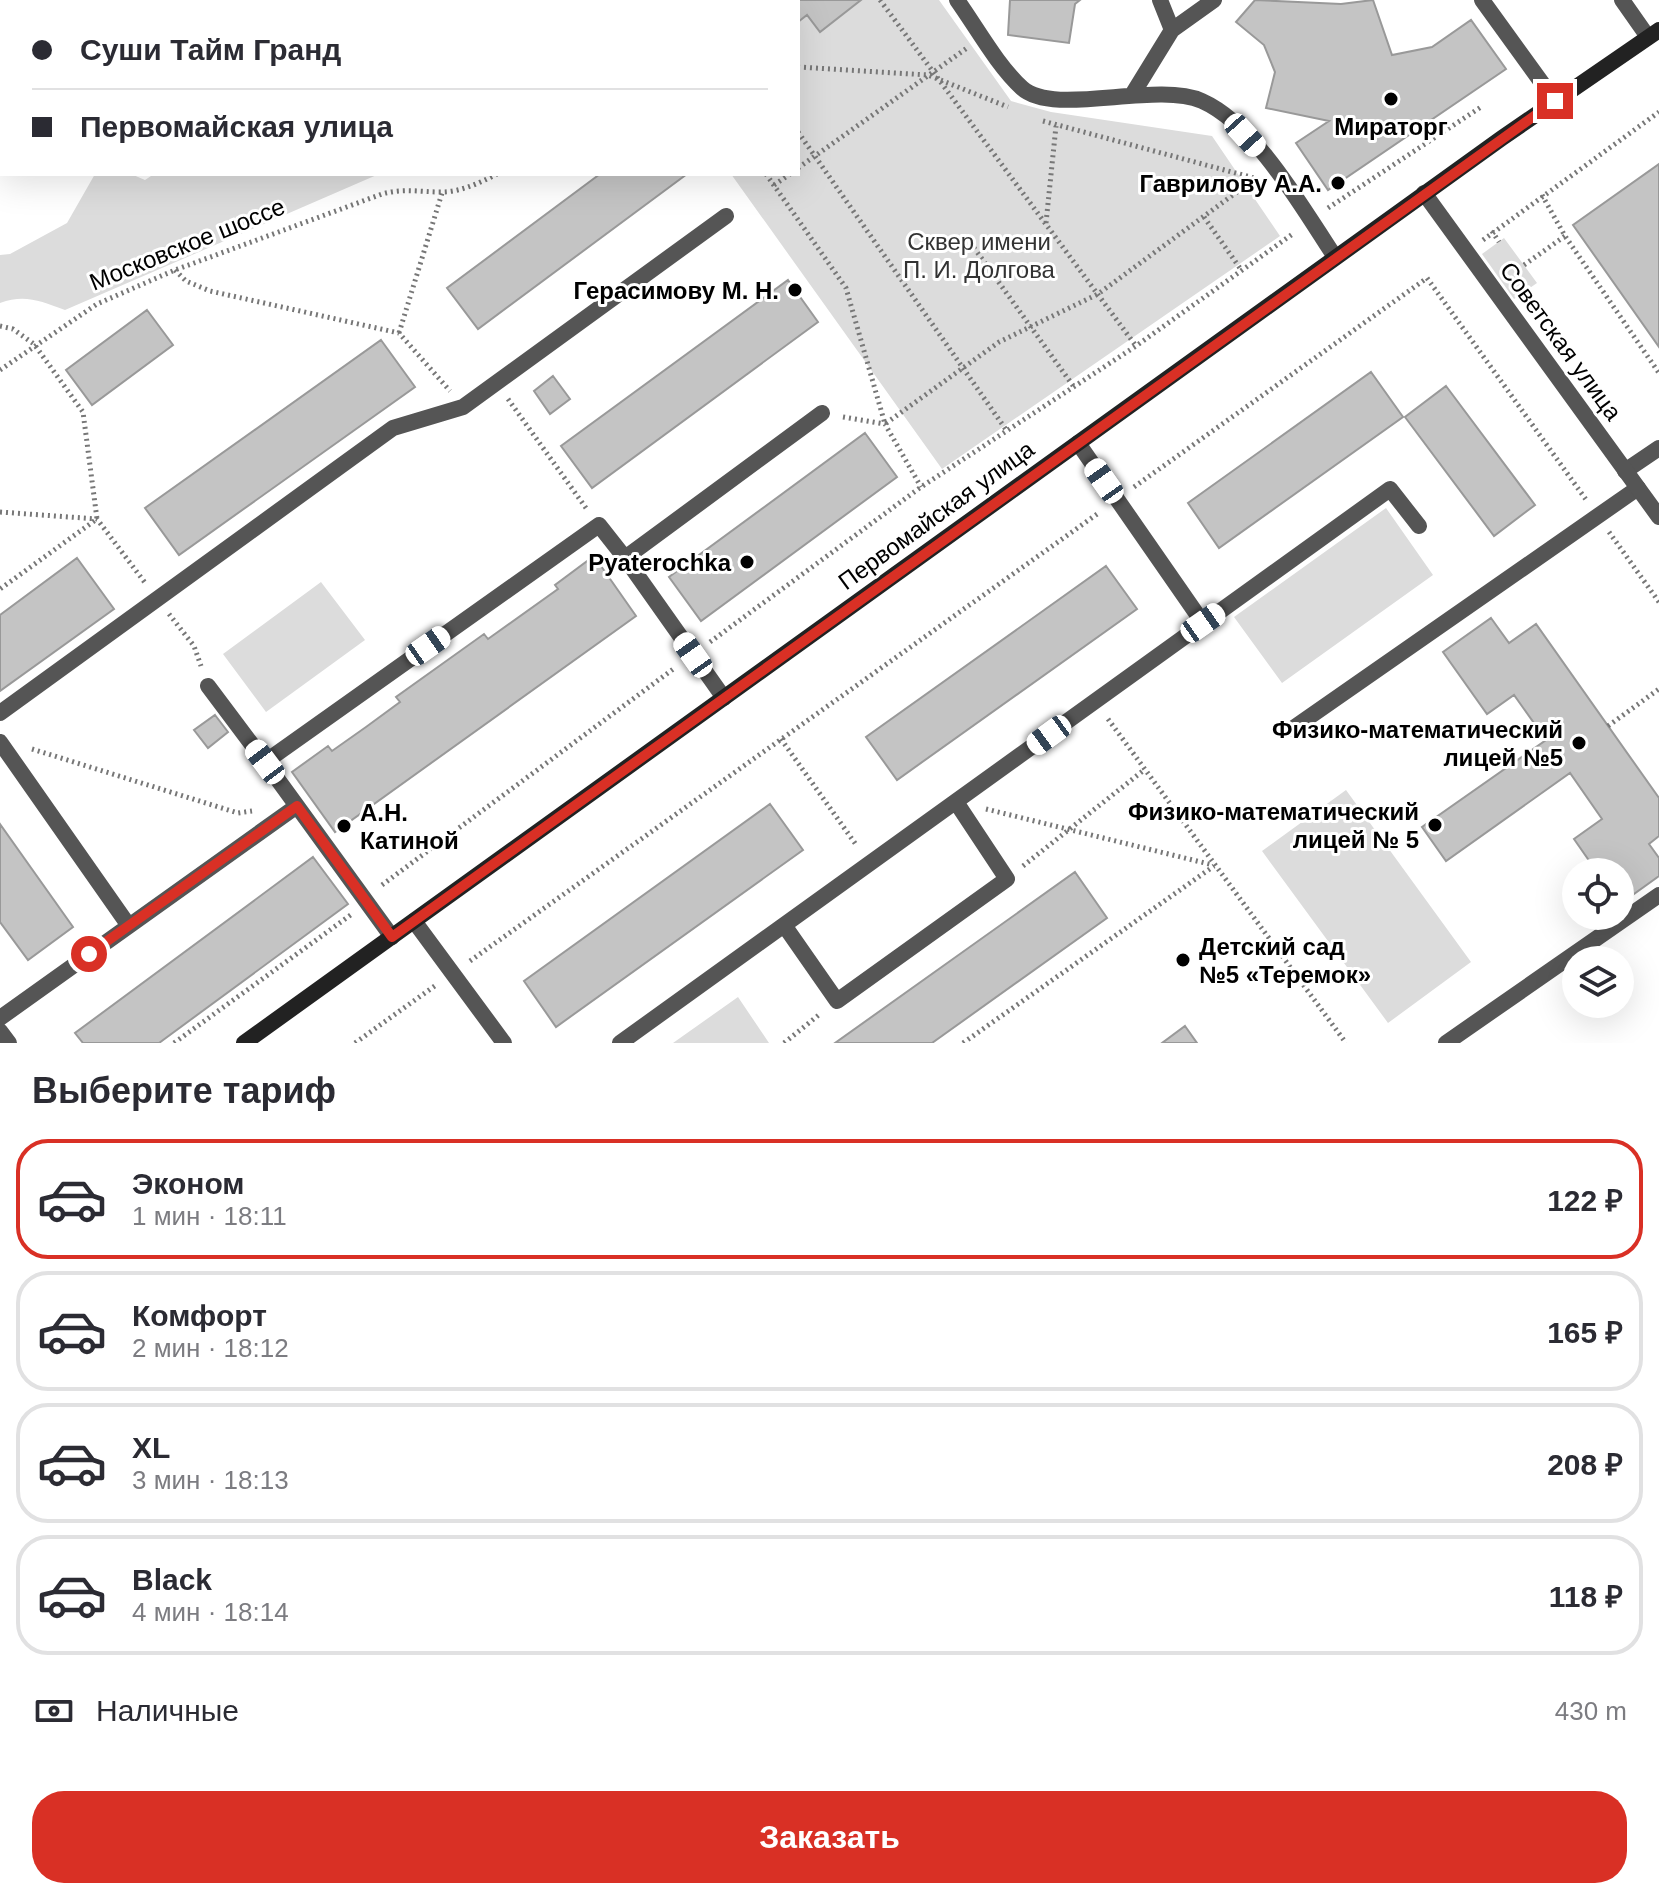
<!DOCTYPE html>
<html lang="ru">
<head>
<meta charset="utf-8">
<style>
	body { margin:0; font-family:Helvetica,sans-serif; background:#f2f2f3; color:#2b2b33; height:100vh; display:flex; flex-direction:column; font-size:30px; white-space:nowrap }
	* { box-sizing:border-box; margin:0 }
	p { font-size:26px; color:#7c7c81 }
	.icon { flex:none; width:44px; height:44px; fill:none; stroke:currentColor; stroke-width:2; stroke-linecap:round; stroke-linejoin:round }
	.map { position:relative; height:1043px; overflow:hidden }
	.drawer { display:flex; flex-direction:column; background:#fff; flex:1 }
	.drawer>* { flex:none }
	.hud { position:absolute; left:0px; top:0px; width:800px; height:176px; box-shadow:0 8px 32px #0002; display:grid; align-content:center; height:176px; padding:0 32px; background:#fff }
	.buttons { position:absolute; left:1562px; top:858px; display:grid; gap:16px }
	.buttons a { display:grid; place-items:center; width:72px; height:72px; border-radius:50%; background:#fff; box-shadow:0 8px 32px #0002; font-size:40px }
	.end { position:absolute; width:36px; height:36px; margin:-18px; border:10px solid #d93025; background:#fff; box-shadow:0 0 0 4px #fff }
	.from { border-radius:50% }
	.car { position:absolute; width:24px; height:48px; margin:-24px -12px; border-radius:10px; box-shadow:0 0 6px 2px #0007; background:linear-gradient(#fff 24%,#345 0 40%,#fff 0 76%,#345 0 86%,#fff 0) }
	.hud b { display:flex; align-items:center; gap:28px; height:76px; font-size:30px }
	.hud b+b { border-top:2px solid #e1e1e2 }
	.hud i { width:20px; height:20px; background:#2b2b33 }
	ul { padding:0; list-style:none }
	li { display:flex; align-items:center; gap:24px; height:120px; margin:0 16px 12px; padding:0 16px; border:4px solid #e1e1e2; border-radius:32px }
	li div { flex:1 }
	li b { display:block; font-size:30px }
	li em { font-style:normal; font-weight:800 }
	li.active { border-color:#d93025 }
	li>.icon { width:72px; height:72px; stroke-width:1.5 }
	h2 { padding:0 32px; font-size:36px; line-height:96px }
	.pay { display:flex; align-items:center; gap:20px; height:88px; padding:0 32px; font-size:30px }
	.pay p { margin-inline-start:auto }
	.primary-button { display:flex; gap:16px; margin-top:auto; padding:16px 32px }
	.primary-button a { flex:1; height:92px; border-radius:32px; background:#d93025; color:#fff; font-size:32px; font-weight:800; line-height:92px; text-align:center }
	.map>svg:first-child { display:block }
</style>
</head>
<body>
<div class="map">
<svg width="1659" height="1043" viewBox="0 0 1659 1043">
	<rect width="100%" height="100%" fill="#fff"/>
	<path fill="#dcdcdc" d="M348,0H648L346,2Z
		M818,0H939L1011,101L1051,112L1212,136L1280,236L942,469L731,174H798V14Z
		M95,174H131L145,180L154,174H379L65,310C40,301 25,294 0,303V255L10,254L67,223Z
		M1504,238L1537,283L1514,299L1482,254Z
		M1386,508L1433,575L1282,683L1234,617Z
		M321,582L365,640L266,712L223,654Z
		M1346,790L1471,962L1388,1023L1262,851Z
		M738,997L769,1043H673Z"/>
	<path fill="#c4c4c4" stroke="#999" stroke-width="2" d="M764,0H861L820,32L807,15L798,22V2H761Z
		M1010,0H1080L1075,4L1069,43L1008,35Z
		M1255,0L1341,4L1373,0L1392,55L1432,47L1471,20L1506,69L1328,190L1296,143L1329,121L1266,108L1275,72L1264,45L1236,22Z
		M1659,164V347L1573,225Z
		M600,174H687L478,329L447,288Z
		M788,280L818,322L592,488L561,446Z
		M147,310L173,345L92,405L66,370Z
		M381,340L415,387L179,555L145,508Z
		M1371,372L1403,417L1219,548L1188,503Z
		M553,376L570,399L550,414L534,391Z
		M1446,386L1535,505L1494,536L1405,417Z
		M865,433L897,477L701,621L669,577Z
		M594,556L636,616L335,832L292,772L328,746L332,751L366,727L400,702L396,697L484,634L488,639L558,589L555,585Z
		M77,558L114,609L0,691V615Z
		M1106,566L1137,609L897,780L866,737Z
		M1491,618L1509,643L1536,624L1659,798V836L1649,844L1659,858V876L1620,904V872H1597L1574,839L1602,819L1570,773L1446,861L1422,827L1546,740L1514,695L1487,714L1443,652Z
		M215,715L228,732L208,748L194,730Z
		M770,804L803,850L556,1027L524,981Z
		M0,824L73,927L28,960L0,922Z
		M313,857L348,904L159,1043H83L75,1033Z
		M1075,872L1107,918L932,1043H835Z
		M1185,1026L1197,1043H1162Z"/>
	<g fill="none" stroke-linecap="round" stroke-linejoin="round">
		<path stroke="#777" stroke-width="5" stroke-dasharray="2 4" stroke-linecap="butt" d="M880,0L1136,346
			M798,67L928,75L1008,107
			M1043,121L1254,178
			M798,132L1007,431
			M798,168L967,48
			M766,174L846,288L885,424L999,342L1098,294L1256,178
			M774,185L790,174
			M1542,195L1565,236L1659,373
			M1328,208L1481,107
			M1204,217L1242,271
			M1046,223L1056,126
			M1492,231L1499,242
			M967,238L1074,387
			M1483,240L1659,112
			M1524,265L1565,236
			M175,270L186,281L210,291L399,333L450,391
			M0,326L13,329L34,344L83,412L97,519L0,589
			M399,333L442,193
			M0,370L97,304L175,270L382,194C403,188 420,192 441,192C461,192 479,183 497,174
			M508,399L586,508
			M843,417L885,424L921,487
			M1134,487L1427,278L1587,501
			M0,512L97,519L146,584
			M1609,532L1659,602
			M169,614L194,646L201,666
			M710,642L921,487L1136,346L1294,233
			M1108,719L1346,1043
			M1608,726L1659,689
			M781,739L857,846
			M32,749L238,813L252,811
			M986,809L1213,865
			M1023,866L1144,770
			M382,885L676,667
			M470,961L1100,512
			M174,1043L352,914
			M355,1043L436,985
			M784,1043L820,1014
			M963,1043L1214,866"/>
		<path stroke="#555" stroke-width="16" d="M957,0C977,28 997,65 1022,88C1054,117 1155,81 1202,101C1256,125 1303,209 1335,257
			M1160,0L1172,30
			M1482,0L1555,101
			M1622,0L1648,37
			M728,2L730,0
			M1132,95L1172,30L1214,0
			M1078,443L1203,623
			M1625,471L1659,448
			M625,558L724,698
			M208,686L265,762
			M0,713L393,428L463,407L726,216
			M1292,729L1638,488
			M0,742L129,926
			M297,806L392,937
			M414,921L504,1043
			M784,925L837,1001L1007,879L956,802
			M0,1018L297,806L265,762L599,525L625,558L822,413
			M620,1043L1390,489L1419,526
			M1446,1043L1659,895"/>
		<path stroke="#555" stroke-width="16" d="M0,1031L9,1043"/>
		<path stroke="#555" stroke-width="16" d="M1424,193L1659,517"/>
		<path stroke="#222" stroke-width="16" d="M244,1043L1502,138L1659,30"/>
		<path stroke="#000" stroke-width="6" stroke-dasharray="12 4 2 4" stroke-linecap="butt" d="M158,2L160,0
			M187,2L190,0
			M0,116L2,115
			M0,137L2,136"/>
	</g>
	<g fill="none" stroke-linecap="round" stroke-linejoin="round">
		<path stroke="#d93025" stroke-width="10" d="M89,954L297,806L392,937L1555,101"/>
	</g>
	<g fill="#000" stroke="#fff" stroke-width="3">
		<circle cx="1391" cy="99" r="8"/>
		<circle cx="1338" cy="183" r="8"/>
		<circle cx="795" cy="290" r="8"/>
		<circle cx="747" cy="562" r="8"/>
		<circle cx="1579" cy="743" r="8"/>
		<circle cx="1435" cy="825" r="8"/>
		<circle cx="344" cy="826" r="8"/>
		<circle cx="1183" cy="960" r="8"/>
	</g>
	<g text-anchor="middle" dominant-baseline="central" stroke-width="6" stroke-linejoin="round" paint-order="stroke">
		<g font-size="24" font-weight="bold" fill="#000" stroke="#fff" text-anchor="end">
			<text x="1391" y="126" text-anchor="middle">Мираторг</text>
			<text x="1322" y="183">Гаврилову А.А.</text>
			<text x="779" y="290">Герасимову М. Н.</text>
			<text x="731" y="562">Pyaterochka</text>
			<text x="1563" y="729">Физико-математический<tspan x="1563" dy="28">лицей №5</tspan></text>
			<text x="1419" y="811">Физико-математический<tspan x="1419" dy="28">лицей № 5</tspan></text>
			<text x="360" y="812" text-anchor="start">А.Н.<tspan x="360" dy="28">Катиной</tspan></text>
			<text x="1199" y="946" text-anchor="start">Детский сад<tspan x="1199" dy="28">№5 «Теремок»</tspan></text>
		</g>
		<g font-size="24" fill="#333" stroke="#fff">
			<text x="979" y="241">Сквер имени<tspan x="979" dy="28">П. И. Долгова</tspan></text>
		</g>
		<g font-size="24" fill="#000" stroke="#fff">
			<text transform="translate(187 244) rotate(-22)">Московское шоссе</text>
			<text transform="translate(1561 341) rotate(54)">Советская улица</text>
			<text transform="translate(936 515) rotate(-36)">Первомайская улица</text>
		</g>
	</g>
</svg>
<div class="buttons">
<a><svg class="icon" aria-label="locate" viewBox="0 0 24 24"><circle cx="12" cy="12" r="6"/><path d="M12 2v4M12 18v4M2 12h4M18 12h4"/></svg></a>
<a><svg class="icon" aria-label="layers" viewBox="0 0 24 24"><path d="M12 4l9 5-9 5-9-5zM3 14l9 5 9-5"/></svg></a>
</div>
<i class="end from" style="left:89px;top:954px"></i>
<i class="end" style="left:1555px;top:101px"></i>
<i class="car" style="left:1245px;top:135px;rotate:138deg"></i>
<i class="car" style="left:1104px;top:481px;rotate:325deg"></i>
<i class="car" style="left:1203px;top:623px;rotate:55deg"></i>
<i class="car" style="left:428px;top:646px;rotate:55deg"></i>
<i class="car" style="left:693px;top:655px;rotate:325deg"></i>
<i class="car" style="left:1049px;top:735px;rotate:234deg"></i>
<i class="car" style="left:265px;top:762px;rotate:323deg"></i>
<div class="hud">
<b><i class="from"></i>Суши Тайм Гранд</b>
<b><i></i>Первомайская улица</b>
</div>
</div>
<section class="drawer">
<h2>Выберите тариф</h2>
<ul>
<li class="active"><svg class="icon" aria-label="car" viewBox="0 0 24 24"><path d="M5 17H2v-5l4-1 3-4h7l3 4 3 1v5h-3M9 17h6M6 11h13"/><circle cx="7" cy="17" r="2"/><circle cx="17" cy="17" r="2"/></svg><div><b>Эконом</b><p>1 мин · 18:11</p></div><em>122 ₽</em></li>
<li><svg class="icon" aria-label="car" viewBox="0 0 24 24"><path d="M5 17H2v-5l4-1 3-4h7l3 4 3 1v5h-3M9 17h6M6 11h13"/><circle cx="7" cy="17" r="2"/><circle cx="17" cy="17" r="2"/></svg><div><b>Комфорт</b><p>2 мин · 18:12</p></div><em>165 ₽</em></li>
<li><svg class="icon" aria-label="car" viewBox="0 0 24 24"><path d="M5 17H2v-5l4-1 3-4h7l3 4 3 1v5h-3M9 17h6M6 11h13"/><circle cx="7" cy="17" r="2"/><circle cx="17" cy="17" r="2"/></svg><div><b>XL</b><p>3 мин · 18:13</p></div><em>208 ₽</em></li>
<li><svg class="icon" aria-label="car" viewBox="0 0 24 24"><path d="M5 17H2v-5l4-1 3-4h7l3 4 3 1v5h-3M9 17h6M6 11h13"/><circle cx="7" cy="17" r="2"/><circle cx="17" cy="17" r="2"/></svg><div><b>Black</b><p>4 мин · 18:14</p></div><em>118 ₽</em></li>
</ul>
<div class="pay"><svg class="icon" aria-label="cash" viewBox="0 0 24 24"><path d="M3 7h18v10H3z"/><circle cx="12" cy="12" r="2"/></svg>Наличные<p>430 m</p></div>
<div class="primary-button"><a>Заказать</a></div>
</section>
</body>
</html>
